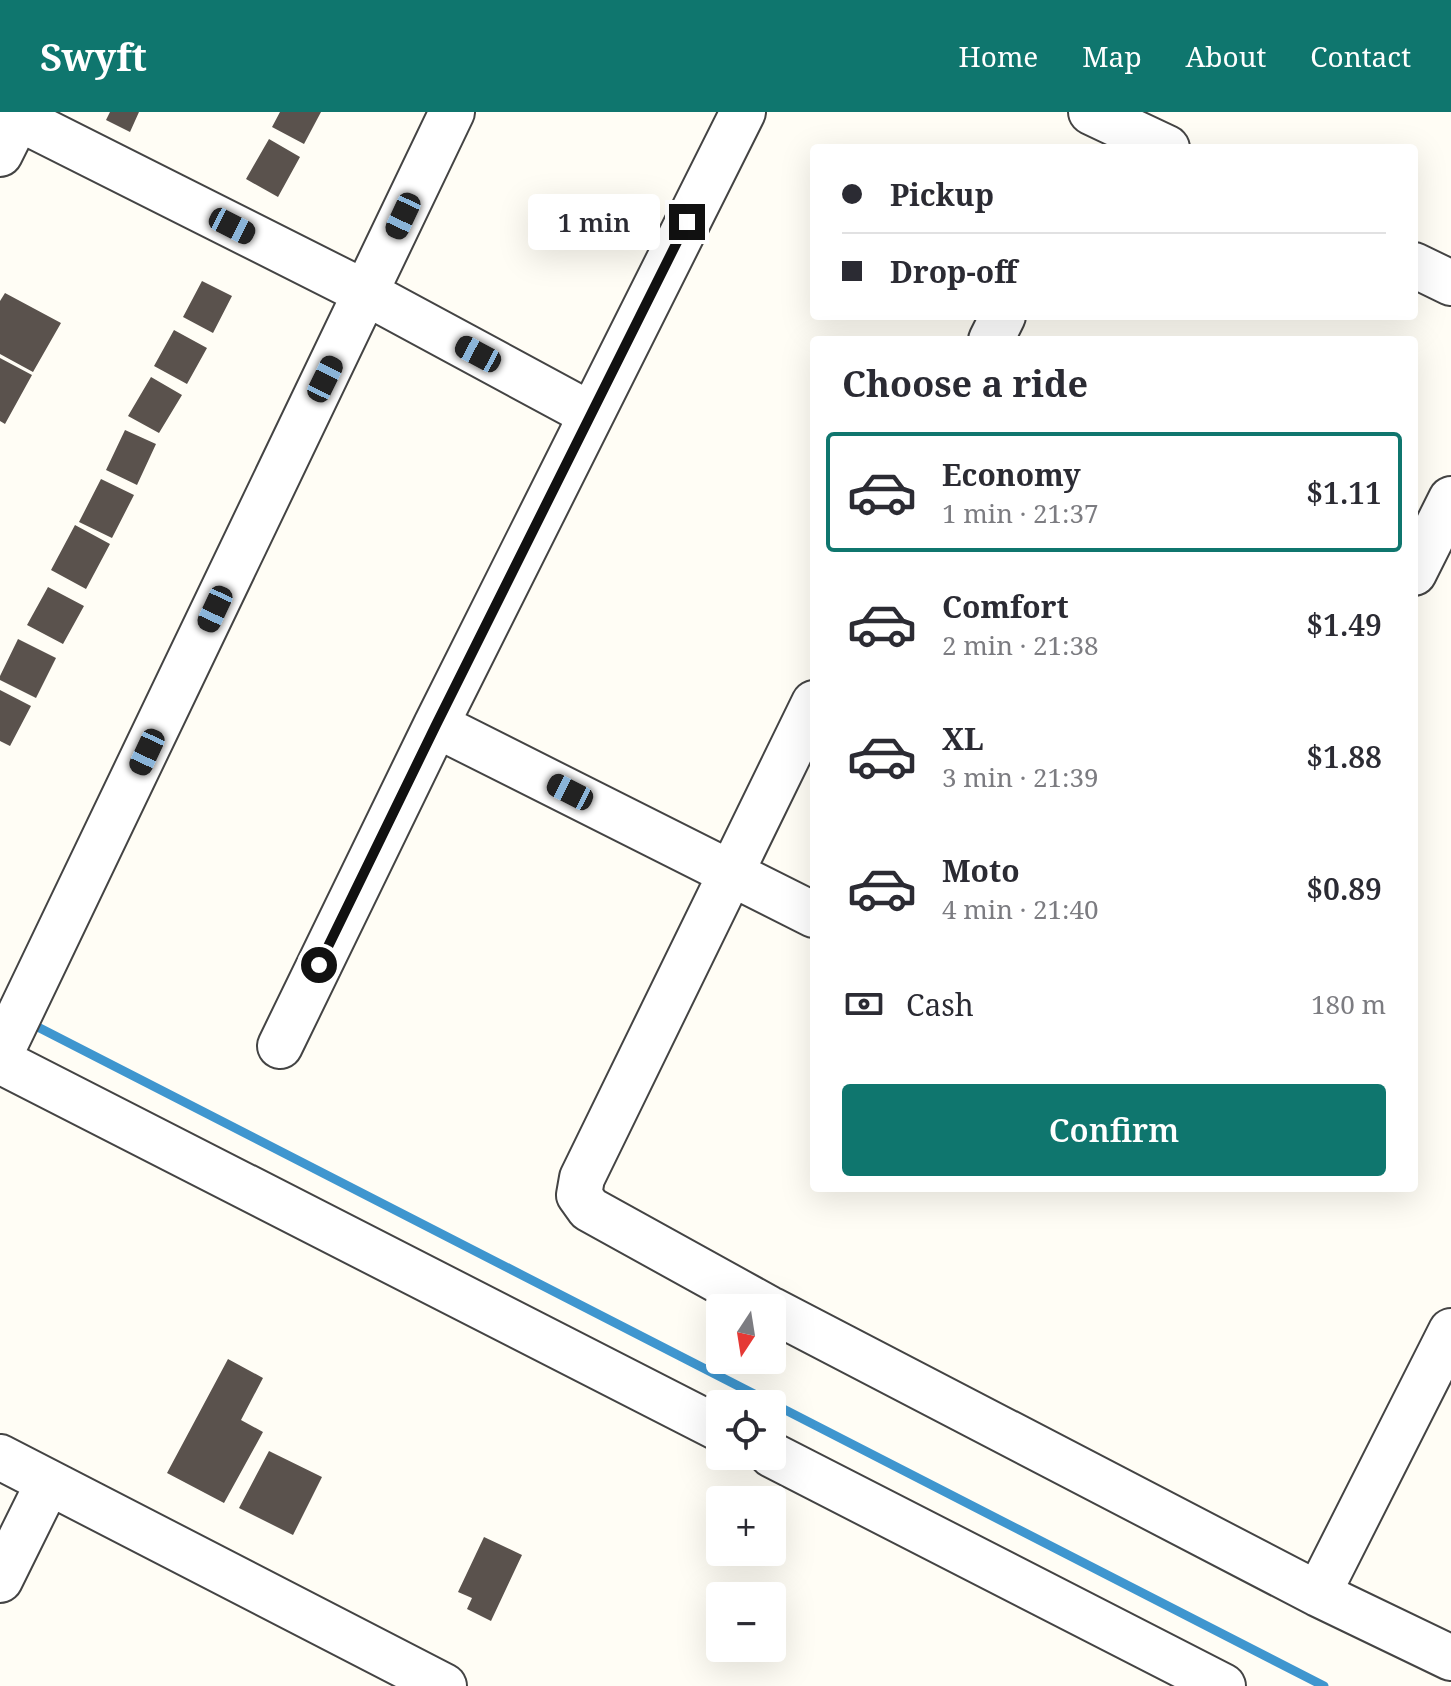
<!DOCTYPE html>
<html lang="en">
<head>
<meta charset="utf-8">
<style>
	body { margin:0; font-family:"Noto Serif",serif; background:#f2f2f3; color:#2b2b33; height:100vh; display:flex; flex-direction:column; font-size:30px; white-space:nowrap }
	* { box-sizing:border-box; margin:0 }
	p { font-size:26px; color:#7c7c81 }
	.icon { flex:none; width:44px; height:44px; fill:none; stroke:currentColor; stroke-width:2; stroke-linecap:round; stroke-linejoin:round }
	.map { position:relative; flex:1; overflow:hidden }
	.details { position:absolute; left:810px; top:224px; width:608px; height:856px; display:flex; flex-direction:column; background:#fff; border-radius:8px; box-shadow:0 8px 32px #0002 }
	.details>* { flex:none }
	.banner { position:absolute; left:810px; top:32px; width:608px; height:176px; border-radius:8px; box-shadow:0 8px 32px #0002; display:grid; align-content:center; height:176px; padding:0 32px; background:#fff }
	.needle { width:52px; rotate:192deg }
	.tools { position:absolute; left:706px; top:1182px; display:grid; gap:16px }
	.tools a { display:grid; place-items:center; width:80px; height:80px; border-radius:8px; background:#fff; box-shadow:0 8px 32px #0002; font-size:40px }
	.end { position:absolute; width:36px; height:36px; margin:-18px; border:10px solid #111; background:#fff; box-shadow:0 0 0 4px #fff }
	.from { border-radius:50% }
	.bubble { position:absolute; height:56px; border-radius:8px; background:#fff; box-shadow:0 8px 32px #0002; font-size:26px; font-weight:600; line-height:56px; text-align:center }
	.car { position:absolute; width:24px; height:48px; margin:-24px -12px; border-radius:10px; box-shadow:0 0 6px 2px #0007; background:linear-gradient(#222 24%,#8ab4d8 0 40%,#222 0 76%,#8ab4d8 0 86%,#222 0) }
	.banner b { display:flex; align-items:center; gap:28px; height:76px; font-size:30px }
	.banner b+b { border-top:2px solid #e1e1e2 }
	.banner i { width:20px; height:20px; background:#2b2b33 }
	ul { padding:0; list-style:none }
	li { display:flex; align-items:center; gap:24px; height:120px; margin:0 16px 12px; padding:0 16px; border:4px solid transparent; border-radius:8px }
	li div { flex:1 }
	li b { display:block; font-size:30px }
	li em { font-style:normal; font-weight:600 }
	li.on { border-color:#0f766e }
	li>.icon { width:72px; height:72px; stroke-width:1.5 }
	h2 { padding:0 32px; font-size:36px; line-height:96px }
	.pay { display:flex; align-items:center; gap:20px; height:88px; padding:0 32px; font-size:30px }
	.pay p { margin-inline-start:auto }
	.primary-button { display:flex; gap:16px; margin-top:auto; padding:16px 32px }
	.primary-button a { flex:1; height:92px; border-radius:8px; background:#0f766e; color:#fff; font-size:32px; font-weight:600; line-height:92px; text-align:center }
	header { display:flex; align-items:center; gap:48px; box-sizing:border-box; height:112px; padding:0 40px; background:#0f766e; color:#fff }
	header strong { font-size:38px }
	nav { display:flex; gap:44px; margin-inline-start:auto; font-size:28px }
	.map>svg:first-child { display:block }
</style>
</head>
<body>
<header>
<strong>Swyft</strong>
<nav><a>Home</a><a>Map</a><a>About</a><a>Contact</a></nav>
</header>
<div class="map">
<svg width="1451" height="1574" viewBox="0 0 1451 1574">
	<rect width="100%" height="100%" fill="#fffdf5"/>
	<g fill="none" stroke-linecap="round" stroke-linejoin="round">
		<path stroke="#3f96cf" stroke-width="9" d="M28,910L1324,1574"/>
	</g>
	<path fill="#5a524d" d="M110,0H139L130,20L106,8Z
		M280,0H321L304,32L272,15Z
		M269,27L300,45L278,85L246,67Z
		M202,169L232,184L213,221L183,205Z
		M5,181L61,211L33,260L0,242V189Z
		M174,218L207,236L187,272L154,254Z
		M0,246L32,263L5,312L0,309Z
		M151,265L182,283L159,321L128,304Z
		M125,318L156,332L137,373L106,358Z
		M101,367L134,383L112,426L79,410Z
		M75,413L110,432L86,477L51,458Z
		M48,475L84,494L63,532L27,513Z
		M18,527L56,546L36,586L0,568V564Z
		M0,578L31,594L10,634L0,629Z
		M228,1247L263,1266L241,1308L263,1320L224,1391L167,1361Z
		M269,1339L322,1365L293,1423L239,1396Z
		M484,1425L522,1443L491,1509L467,1497L472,1486L458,1480Z"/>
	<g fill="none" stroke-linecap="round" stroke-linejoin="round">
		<g stroke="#444" stroke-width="48">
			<path id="minor" d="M1091,0L1167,36
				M18,6L366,181L590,302
				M0,42L21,0
				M1414,153L1451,171
				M991,228L1003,204
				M1414,461L1451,387
				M436,613L814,803
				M280,934L436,613L743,0
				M0,943L452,0
				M0,949L720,1317
				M768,1196L589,1097L579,1083L582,1066L814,591
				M772,1198L1318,1482L1451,1546
				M772,1343L1223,1574
				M0,1345L444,1574
				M0,1468L48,1371
				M1318,1482L1451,1219"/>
		</g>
		<use href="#minor" stroke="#fff" stroke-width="44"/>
	</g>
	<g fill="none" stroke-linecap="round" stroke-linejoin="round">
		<path stroke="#111" stroke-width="10" d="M319,853L436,613L687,110"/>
	</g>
</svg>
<div class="tools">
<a><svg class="needle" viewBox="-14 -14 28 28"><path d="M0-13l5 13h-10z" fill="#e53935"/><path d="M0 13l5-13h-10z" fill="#7c7c81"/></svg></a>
<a><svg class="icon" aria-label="locate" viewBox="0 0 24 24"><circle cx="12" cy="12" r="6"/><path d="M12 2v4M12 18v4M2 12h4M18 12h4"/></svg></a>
<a>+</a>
<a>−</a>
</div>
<i class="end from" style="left:319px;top:853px"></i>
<i class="end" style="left:687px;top:110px"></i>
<div class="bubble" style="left:528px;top:82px;width:132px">1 min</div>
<i class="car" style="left:403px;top:104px;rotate:205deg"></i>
<i class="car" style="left:232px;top:114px;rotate:117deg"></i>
<i class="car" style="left:478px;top:242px;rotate:298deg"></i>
<i class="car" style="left:325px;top:267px;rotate:26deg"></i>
<i class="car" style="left:215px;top:497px;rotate:205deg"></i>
<i class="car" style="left:147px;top:640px;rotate:205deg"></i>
<i class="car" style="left:570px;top:680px;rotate:297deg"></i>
<div class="banner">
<b><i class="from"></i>Pickup</b>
<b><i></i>Drop-off</b>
</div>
<section class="details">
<h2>Choose a ride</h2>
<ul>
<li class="on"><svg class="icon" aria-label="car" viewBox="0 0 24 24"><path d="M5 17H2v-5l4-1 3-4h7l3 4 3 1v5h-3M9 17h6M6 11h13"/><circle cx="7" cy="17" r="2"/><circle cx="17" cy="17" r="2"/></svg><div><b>Economy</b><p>1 min · 21:37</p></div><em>$1.11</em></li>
<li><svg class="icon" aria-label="car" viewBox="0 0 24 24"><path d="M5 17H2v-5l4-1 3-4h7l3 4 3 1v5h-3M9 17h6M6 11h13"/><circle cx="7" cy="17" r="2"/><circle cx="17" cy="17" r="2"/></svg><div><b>Comfort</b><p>2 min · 21:38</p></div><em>$1.49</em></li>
<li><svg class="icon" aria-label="car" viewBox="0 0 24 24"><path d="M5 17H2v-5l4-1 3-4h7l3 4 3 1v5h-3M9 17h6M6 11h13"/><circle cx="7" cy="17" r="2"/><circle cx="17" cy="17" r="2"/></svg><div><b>XL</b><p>3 min · 21:39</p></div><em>$1.88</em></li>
<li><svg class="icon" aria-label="car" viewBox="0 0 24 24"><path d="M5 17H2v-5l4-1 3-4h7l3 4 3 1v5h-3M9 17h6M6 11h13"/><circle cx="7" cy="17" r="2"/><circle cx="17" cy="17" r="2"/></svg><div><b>Moto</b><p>4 min · 21:40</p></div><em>$0.89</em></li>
</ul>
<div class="pay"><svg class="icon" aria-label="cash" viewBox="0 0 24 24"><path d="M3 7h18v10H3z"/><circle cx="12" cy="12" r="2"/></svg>Cash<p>180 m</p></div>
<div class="primary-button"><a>Confirm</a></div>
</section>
</div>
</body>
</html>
